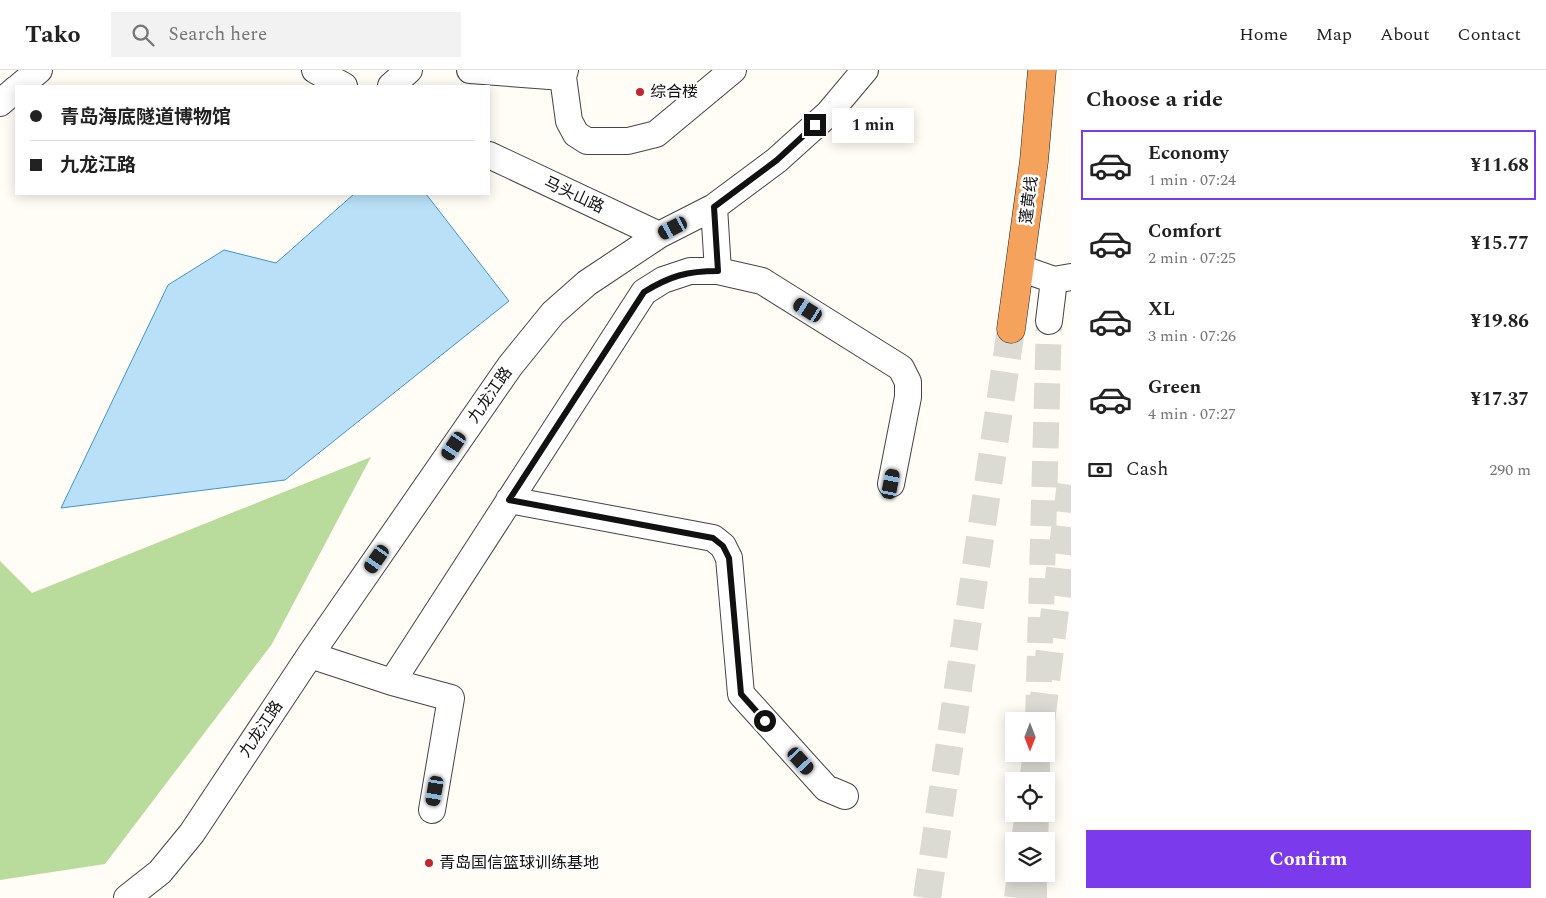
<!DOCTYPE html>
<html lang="en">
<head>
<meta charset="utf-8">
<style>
	body { margin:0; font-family:Spectral,"Noto Sans SC",serif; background:#f2f2f2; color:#222; height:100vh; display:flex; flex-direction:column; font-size:19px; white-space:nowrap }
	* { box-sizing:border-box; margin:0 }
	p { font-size:16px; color:#767676 }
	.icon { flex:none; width:28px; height:28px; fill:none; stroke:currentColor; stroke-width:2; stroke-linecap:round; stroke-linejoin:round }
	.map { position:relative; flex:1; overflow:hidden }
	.sheet { display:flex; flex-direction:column; background:#fff; width:475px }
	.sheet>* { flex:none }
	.hud { position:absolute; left:15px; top:15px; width:475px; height:110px; border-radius:0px; box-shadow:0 2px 12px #0003; display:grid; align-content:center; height:110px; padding:0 15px; background:#fff }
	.needle { width:32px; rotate:180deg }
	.tools { position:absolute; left:1005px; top:642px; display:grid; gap:10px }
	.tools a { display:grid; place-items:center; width:50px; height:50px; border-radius:0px; background:#fff; box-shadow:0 2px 12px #0003; font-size:25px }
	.end { position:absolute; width:22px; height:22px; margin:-11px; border:6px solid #111; background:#fff; box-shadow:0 0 0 2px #fff }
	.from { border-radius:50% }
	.bubble { position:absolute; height:35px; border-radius:0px; background:#fff; box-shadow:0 2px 12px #0003; font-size:16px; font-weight:700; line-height:35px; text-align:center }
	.car { position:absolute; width:15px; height:30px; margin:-15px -8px; border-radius:6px; box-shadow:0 0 4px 1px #0007; background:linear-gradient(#222 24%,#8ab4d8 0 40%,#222 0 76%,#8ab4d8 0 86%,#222 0) }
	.hud b { display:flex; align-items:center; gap:18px; height:48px; font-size:19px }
	.hud b+b { border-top:1px solid #e0e0e0 }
	.hud i { width:12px; height:12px; background:#222 }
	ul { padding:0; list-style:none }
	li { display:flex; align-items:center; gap:15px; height:70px; margin:0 10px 8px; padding:0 5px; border:2px solid transparent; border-radius:0px }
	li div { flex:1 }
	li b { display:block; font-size:19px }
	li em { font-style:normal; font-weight:700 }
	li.selected { border-color:#7c3aed }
	li>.icon { width:45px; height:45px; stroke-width:1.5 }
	h2 { padding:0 15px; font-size:22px; line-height:60px }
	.pay { display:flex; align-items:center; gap:12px; height:55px; padding:0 15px; font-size:19px }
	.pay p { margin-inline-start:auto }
	.button { display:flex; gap:10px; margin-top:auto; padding:10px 15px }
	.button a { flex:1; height:58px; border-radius:0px; background:#7c3aed; color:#fff; font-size:20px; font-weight:700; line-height:58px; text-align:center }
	header { display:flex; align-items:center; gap:30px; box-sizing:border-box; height:70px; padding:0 25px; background:#fff; border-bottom:1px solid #e0e0e0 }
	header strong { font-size:24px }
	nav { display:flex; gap:28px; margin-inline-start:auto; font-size:18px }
	.search { width:350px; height:45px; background:#f2f2f2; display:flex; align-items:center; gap:12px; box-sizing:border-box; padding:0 18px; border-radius:0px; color:#767676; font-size:19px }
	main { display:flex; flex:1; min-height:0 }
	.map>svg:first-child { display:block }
</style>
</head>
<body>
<header>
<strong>Tako</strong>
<div class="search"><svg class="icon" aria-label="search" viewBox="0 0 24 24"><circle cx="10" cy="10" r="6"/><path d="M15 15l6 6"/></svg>Search here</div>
<nav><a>Home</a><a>Map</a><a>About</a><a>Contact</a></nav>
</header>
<main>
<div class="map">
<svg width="1071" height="828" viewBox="0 0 1071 828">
	<rect width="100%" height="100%" fill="#fffdf5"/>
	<path fill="#b9dc9c" d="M371,387L272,574L105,794L0,810V491L32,523Z"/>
	<path fill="#b9e0f7" stroke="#3f96cf" d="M354,124H426L509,231L285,410L61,438L168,215L224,180L276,193Z"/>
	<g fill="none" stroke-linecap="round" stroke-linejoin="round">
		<path stroke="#dbdad3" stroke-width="26" stroke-dasharray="26 13" stroke-linecap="butt" d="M1038,651L1049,251
			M1037,711V684
			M1035,771L1036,744
			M1034,828V804"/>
		<path stroke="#dbdad3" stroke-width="28" stroke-dasharray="28 14" stroke-linecap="butt" d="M1041,651L1071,413
			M1033,711L1037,684
			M1025,771L1029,744
			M927,828L1011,259
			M1018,828L1021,804"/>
		<g stroke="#444" stroke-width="28">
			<path id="minor" d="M315,0L344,16
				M470,0L563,7
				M565,0L563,7L569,51L576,64L587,71H628L656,64L733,0
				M20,16L39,0
				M391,16L409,0
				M0,33L16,19
				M489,85L659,165
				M714,137L718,201
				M1020,198L1054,210L1071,207
				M1049,251L1054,210
				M509,430L713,468L723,476L729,488L741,624L826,718L845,726
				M310,585L392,612L451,628L432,740
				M392,612L644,222L663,210L690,201H718L762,211L901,298L908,312V327L891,414
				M127,828L160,802L192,763L310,585L510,296L553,243L587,213L659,165L714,137L777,90L828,44L865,0"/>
		</g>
		<g stroke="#222" stroke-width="29">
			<path id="highway" d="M1011,259L1034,91L1042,0"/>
		</g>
		<use href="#minor" stroke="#fff" stroke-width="26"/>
		<use href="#highway" stroke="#f5a25d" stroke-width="28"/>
	</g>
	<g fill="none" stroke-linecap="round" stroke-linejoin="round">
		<path stroke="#111" stroke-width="6" d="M765,651L741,624L729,488L723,476L713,468L509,430L644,222C670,206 687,201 718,201L714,137L777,90L815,55"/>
	</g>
	<g fill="#c4262e" stroke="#fff" stroke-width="2">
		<circle cx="640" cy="22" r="5"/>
		<circle cx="429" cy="793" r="5"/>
	</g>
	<g text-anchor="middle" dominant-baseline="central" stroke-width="5" stroke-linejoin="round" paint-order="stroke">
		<g font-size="16" fill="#111" stroke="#fff" text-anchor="start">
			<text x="650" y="22">综合楼</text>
			<text x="439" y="793">青岛国信篮球训练基地</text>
		</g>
		<g font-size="16" fill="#111" stroke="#fff">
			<text transform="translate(574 125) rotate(25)">马头山路</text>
			<text transform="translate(1029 130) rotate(-83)">蓬黄线</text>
			<text transform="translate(490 325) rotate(-55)">九龙江路</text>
			<text transform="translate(261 659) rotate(-56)">九龙江路</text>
		</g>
	</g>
</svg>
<div class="tools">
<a><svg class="needle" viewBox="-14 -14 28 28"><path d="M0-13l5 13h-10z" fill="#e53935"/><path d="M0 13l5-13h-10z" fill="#767676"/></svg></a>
<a><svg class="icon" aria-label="locate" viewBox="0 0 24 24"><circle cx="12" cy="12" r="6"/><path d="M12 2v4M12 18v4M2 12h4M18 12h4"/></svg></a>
<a><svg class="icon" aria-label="layers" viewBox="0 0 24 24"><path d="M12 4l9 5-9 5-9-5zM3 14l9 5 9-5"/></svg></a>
</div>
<i class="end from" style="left:765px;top:651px"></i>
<i class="end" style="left:815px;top:55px"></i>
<div class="bubble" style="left:832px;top:38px;width:82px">1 min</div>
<i class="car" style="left:673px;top:158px;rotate:242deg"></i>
<i class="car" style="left:808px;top:240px;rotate:302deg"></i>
<i class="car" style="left:454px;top:376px;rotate:214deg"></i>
<i class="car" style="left:891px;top:414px;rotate:11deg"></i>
<i class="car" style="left:377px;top:489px;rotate:215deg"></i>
<i class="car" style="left:801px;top:691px;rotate:138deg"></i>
<i class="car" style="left:435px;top:721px;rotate:190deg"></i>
<div class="hud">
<b><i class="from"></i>青岛海底隧道博物馆</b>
<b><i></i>九龙江路</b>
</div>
</div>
<section class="sheet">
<h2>Choose a ride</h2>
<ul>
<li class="selected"><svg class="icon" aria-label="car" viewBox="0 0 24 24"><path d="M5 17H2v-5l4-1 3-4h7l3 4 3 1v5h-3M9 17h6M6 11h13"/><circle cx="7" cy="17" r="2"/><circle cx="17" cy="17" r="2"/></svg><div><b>Economy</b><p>1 min · 07:24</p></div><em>¥11.68</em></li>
<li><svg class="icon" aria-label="car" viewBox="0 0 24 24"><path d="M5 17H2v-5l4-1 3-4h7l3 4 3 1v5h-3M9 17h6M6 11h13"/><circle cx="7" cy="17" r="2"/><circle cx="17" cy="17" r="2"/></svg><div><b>Comfort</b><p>2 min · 07:25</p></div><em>¥15.77</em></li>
<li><svg class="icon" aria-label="car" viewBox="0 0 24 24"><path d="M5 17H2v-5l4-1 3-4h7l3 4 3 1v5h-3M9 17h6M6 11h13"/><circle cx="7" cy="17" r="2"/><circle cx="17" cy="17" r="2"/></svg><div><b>XL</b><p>3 min · 07:26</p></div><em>¥19.86</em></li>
<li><svg class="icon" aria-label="car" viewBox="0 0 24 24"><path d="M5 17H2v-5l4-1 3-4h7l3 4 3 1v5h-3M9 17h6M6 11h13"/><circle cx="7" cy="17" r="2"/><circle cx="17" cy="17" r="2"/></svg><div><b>Green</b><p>4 min · 07:27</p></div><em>¥17.37</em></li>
</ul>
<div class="pay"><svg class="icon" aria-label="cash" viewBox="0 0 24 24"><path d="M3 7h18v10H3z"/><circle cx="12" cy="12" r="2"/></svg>Cash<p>290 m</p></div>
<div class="button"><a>Confirm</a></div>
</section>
</main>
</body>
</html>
